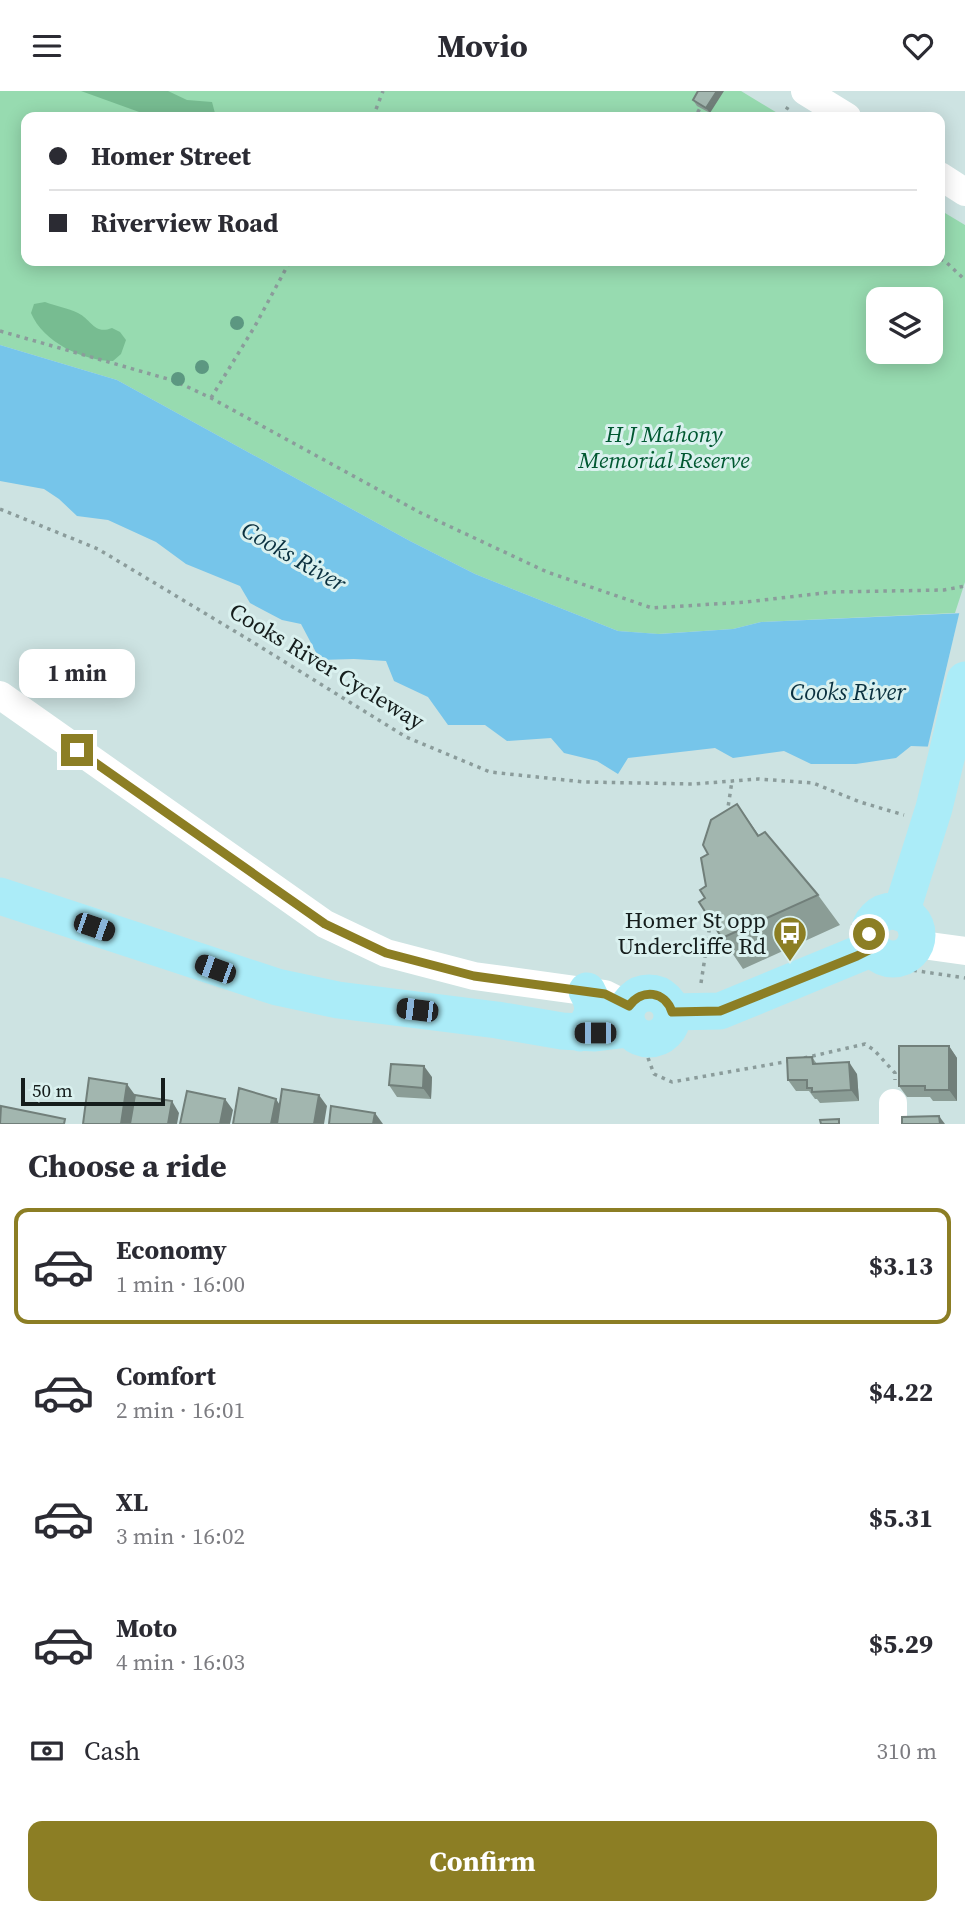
<!DOCTYPE html>
<html lang="en">
<head>
<meta charset="utf-8">
<style>
	body { margin:0; font-family:"Source Serif 4",serif; background:#f2f2f3; color:#2b2b33; height:100vh; display:flex; flex-direction:column; font-size:26px; white-space:nowrap }
	* { box-sizing:border-box; margin:0 }
	p { font-size:23px; color:#7c7c81 }
	.icon { flex:none; width:38px; height:38px; fill:none; stroke:currentColor; stroke-width:2; stroke-linecap:round; stroke-linejoin:round }
	.map { position:relative; height:1033px; overflow:hidden }
	.side { display:flex; flex-direction:column; background:#fff; flex:1 }
	.side>* { flex:none }
	.hud { position:absolute; left:21px; top:21px; width:924px; height:154px; border-radius:14px; box-shadow:0 4px 18px #0003; display:grid; align-content:center; height:154px; padding:0 28px; background:#fff }
	.buttons { position:absolute; left:866px; top:196px; display:grid; gap:14px }
	.buttons a { display:grid; place-items:center; width:77px; height:77px; border-radius:14px; background:#fff; box-shadow:0 4px 18px #0003; font-size:35px }
	.scale { position:absolute; left:21px; bottom:18px; width:144px; box-sizing:border-box; padding-left:7px; border:4px solid #151d1c; border-top:0; font-size:19px; line-height:24px; white-space:nowrap; color:#151d1c; -webkit-text-stroke:5px #daf1ef; paint-order:stroke }
	.end { position:absolute; width:32px; height:32px; margin:-16px; border:9px solid #8c7e24; background:#fff; box-shadow:0 0 0 4px #fff }
	.from { border-radius:50% }
	.bubble { position:absolute; height:49px; border-radius:14px; background:#fff; box-shadow:0 4px 18px #0003; font-size:23px; font-weight:700; line-height:49px; text-align:center }
	.car { position:absolute; width:21px; height:42px; margin:-21px -10px; border-radius:9px; box-shadow:0 0 5px 2px #0007; background:linear-gradient(#222 24%,#8ab4d8 0 40%,#222 0 76%,#8ab4d8 0 86%,#222 0) }
	.hud b { display:flex; align-items:center; gap:24px; height:66px; font-size:26px }
	.hud b+b { border-top:2px solid #e1e1e2 }
	.hud i { width:18px; height:18px; background:#2b2b33 }
	ul { padding:0; list-style:none }
	li { display:flex; align-items:center; gap:21px; height:116px; margin:0 14px 10px; padding:0 14px; border:4px solid transparent; border-radius:14px }
	li div { flex:1 }
	li b { display:block; font-size:26px }
	li em { font-style:normal; font-weight:700 }
	li.selected { border-color:#8c7e24 }
	li>.icon { width:63px; height:63px; stroke-width:1.5 }
	h2 { padding:0 28px; font-size:32px; line-height:84px }
	.pay { display:flex; align-items:center; gap:18px; height:77px; padding:0 28px; font-size:26px }
	.pay p { margin-inline-start:auto }
	.primary-button { display:flex; gap:14px; margin-top:auto; padding:14px 28px }
	.primary-button a { flex:1; height:80px; border-radius:14px; background:#8c7e24; color:#fff; font-size:28px; font-weight:700; line-height:80px; text-align:center }
	header { display:flex; justify-content:space-between; align-items:center; height:91px; padding:0 28px; background:#fff; font-size:32px; font-weight:700 }
	.map>svg:first-child { display:block }
</style>
</head>
<body>
<header><svg class="icon" aria-label="menu" viewBox="0 0 24 24"><path d="M4 6h16M4 12h16M4 18h16"/></svg>Movio<svg class="icon" aria-label="heart" viewBox="0 0 24 24"><path d="M12 20l-8-8c-3-5 5-10 8-4 3-6 11-1 8 4z"/></svg></header>
<div class="map">
<svg width="965" height="1033" viewBox="0 0 965 1033">
	<rect width="100%" height="100%" fill="#cde3e2"/>
	<path fill="#97dbb0" fill-rule="evenodd" d="M0,0H741L784,26H26V170H940V119L965,134V491L955,522L761,531L733,538L658,543L618,540L475,483L410,450L117,289L0,254ZM878,208H931V261H878Z"/>
	<path fill="#77bc91" d="M81,0H168L187,9L212,11L216,26H153Z
		M45,211C56,215 68,217 78,222C92,229 94,244 112,237L120,241L126,249L121,263L113,270C83,270 43,251 31,222L34,213Z"/>
	<path fill="#76c5ea" d="M0,254L117,289L410,450L475,483L618,540L659,543L733,538L761,531L965,522V657L911,655L896,667L856,673H811L784,660L733,667L715,657L628,667L618,683L597,670L564,662L551,647L507,650L485,634H448L428,606L394,590L386,570L354,568L320,569L301,533L282,529L250,512L240,495L186,473L156,451L108,429L77,425L59,408L44,398L0,390Z"/>
	<path fill="#cde3e2" d="M960,519H965V660L927,659Z"/>
	<g fill="none" stroke-linecap="round" stroke-linejoin="round">
		<path stroke="#8b9c9b" stroke-width="3.5" stroke-dasharray="3.5 5" stroke-linecap="butt" d="M697,19L709,26
			M373,26L383,0
			M782,26L788,16
			M940,168L945,170L965,189
			M0,240L175,290L211,307L421,422L547,481L652,517L746,511L832,501L944,499L965,495
			M211,307L255,235L290,170
			M0,418L98,458L251,550L406,646L490,681L584,691L694,693L758,688L813,692L860,711L904,724
			M727,723L732,690
			M852,835L875,814
			M888,881L911,879L965,887
			M701,892L711,827
			M645,959L654,983L672,991L790,970
			M804,967L865,953L874,959L895,982V989"/>
		<path stroke="#fff" stroke-width="28" d="M805,0L847,26
			M940,85L965,101
			M0,604L325,833L386,862L474,885L605,903L629,915
			M915,853L965,860
			M893,1012V1033"/>
		<path stroke="#abecf8" stroke-width="37" d="M0,805L277,896L338,909L497,929L562,940L595,942L620,939L629,936
			M869 844a24 24 0 1 1 48 0a24 24 0 1 1-48 0Z
			M901,822L934,717L965,589
			M626 925a23 23 0 1 1 46 0a23 23 0 1 1-46 0Z
			M672,921L720,920L873,857
			M580,942C593,927 597,918 587,900"/>
	</g>
	<g fill="#5c9781">
		<circle cx="237" cy="232" r="7"/>
		<circle cx="202" cy="276" r="7"/>
		<circle cx="178" cy="288" r="7"/>
	</g>
	<path fill="#8b9d96" d="M698,0L710,22L697,15L693,9Z
		M759,744L818,804L840,834L743,878L722,847L705,807L706,795Z
		M949,955L957,967V1010H933L930,1006H907L899,995Z
		M812,966L817,973L857,983L859,1010L820,1012L817,1008H815L809,1000H796L788,989Z
		M432,986L431,1008L397,1006L389,994Z"/>
	<path fill="#717f7a" d="M717,0H724L710,22L706,17Z
		M737,713L758,743L779,776L758,745Z
		M949,955L957,967V1010L949,999Z
		M849,971L857,983L859,1010L851,999Z
		M424,975L432,986L431,1008L423,997Z
		M127,993L135,1004L130,1033H121Z
		M319,1004L327,1015L324,1033H314Z
		M225,1008L233,1019L230,1033H220Z
		M276,1008L283,1019L281,1033H271Z
		M172,1010L179,1022L177,1033H168Z
		M375,1022L383,1033H373Z
		M939,1025L945,1033H940Z"/>
	<path fill="#a2b6af" stroke="#717f7a" stroke-width="2" d="M698,0H717L706,17L693,9Z
		M737,713L758,745L765,741L818,804L722,847L699,811L705,807L700,799L706,795L701,767L708,763L703,754L711,729Z
		M899,955H949V999H925V995H899Z
		M812,966L813,973L849,971L851,999L812,1001V997H807V989H788L787,967Z
		M391,973L424,975L423,997L389,994Z
		M89,987L127,993L121,1033H83Z
		M239,997L276,1008L271,1033H233Z
		M282,998L319,1004L314,1033H277Z
		M187,1000L225,1008L220,1033H180Z
		M135,1004L172,1010L168,1033H130Z
		M1,1015L65,1028L64,1033H0Z
		M331,1015L375,1022L373,1033H329Z
		M939,1025L940,1033H902V1026Z
		M839,1028V1033H821L820,1029Z"/>
	<g fill="none" stroke-linecap="round" stroke-linejoin="round">
		<path stroke="#8c7e24" stroke-width="9" d="M77,659L325,833L386,862L474,885L605,903L629,915C642,897 665,900 672,921L720,920L857,865L873,857L869,843"/>
	</g>
	<defs>
		<g id="bus-pin" transform="scale(1.75)"><path d="M0 17L-7.5 6A9.5 9.5 0 1 1 7.5 6Z" fill="#8c7e24" stroke="#daf1ef"/><path d="M-5-6H5V4H4V6H2V4H-2V6H-4V4H-5ZM-3.5-4V0h7V-4ZM-3.5 1.2v1.5H-2V1.2ZM2 1.2v1.5H3.5V1.2Z" fill="#fff"/></g>
	</defs>
	<g fill-rule="evenodd">
		<use href="#bus-pin" x="790" y="842"/>
	</g>
	<g text-anchor="middle" dominant-baseline="central" stroke-width="6" stroke-linejoin="round" paint-order="stroke">
		<g font-size="23" font-style="italic" fill="#005831" stroke="#daf1ef">
			<text x="664" y="343">H J Mahony<tspan x="664" dy="26">Memorial Reserve</tspan></text>
		</g>
		<g font-size="23" fill="#151d1c" stroke="#daf1ef">
			<text transform="translate(327 575) rotate(31)">Cooks River Cycleway</text>
		</g>
		<g font-size="23" fill="#151d1c" stroke="#daf1ef" text-anchor="end">
			<text x="766" y="829">Homer St opp<tspan x="766" dy="26">Undercliffe Rd</tspan></text>
		</g>
		<g font-size="24" font-style="italic" fill="#0a303f" stroke="#daf1ef">
			<text transform="translate(294 465) rotate(30)">Cooks River</text>
			<text x="848" y="600">Cooks River</text>
		</g>
	</g>
</svg>
<div class="buttons">
<a><svg class="icon" aria-label="layers" viewBox="0 0 24 24"><path d="M12 4l9 5-9 5-9-5zM3 14l9 5 9-5"/></svg></a>
</div>
<div class="scale">50 m</div>
<i class="end from" style="left:869px;top:843px"></i>
<i class="end" style="left:77px;top:659px"></i>
<div class="bubble" style="left:19px;top:558px;width:116px">1 min</div>
<i class="car" style="left:94px;top:836px;rotate:109deg"></i>
<i class="car" style="left:215px;top:878px;rotate:290deg"></i>
<i class="car" style="left:417px;top:919px;rotate:277deg"></i>
<i class="car" style="left:595px;top:942px;rotate:270deg"></i>
<div class="hud">
<b><i class="from"></i>Homer Street</b>
<b><i></i>Riverview Road</b>
</div>
</div>
<section class="side">
<h2>Choose a ride</h2>
<ul>
<li class="selected"><svg class="icon" aria-label="car" viewBox="0 0 24 24"><path d="M5 17H2v-5l4-1 3-4h7l3 4 3 1v5h-3M9 17h6M6 11h13"/><circle cx="7" cy="17" r="2"/><circle cx="17" cy="17" r="2"/></svg><div><b>Economy</b><p>1 min · 16:00</p></div><em>$3.13</em></li>
<li><svg class="icon" aria-label="car" viewBox="0 0 24 24"><path d="M5 17H2v-5l4-1 3-4h7l3 4 3 1v5h-3M9 17h6M6 11h13"/><circle cx="7" cy="17" r="2"/><circle cx="17" cy="17" r="2"/></svg><div><b>Comfort</b><p>2 min · 16:01</p></div><em>$4.22</em></li>
<li><svg class="icon" aria-label="car" viewBox="0 0 24 24"><path d="M5 17H2v-5l4-1 3-4h7l3 4 3 1v5h-3M9 17h6M6 11h13"/><circle cx="7" cy="17" r="2"/><circle cx="17" cy="17" r="2"/></svg><div><b>XL</b><p>3 min · 16:02</p></div><em>$5.31</em></li>
<li><svg class="icon" aria-label="car" viewBox="0 0 24 24"><path d="M5 17H2v-5l4-1 3-4h7l3 4 3 1v5h-3M9 17h6M6 11h13"/><circle cx="7" cy="17" r="2"/><circle cx="17" cy="17" r="2"/></svg><div><b>Moto</b><p>4 min · 16:03</p></div><em>$5.29</em></li>
</ul>
<div class="pay"><svg class="icon" aria-label="cash" viewBox="0 0 24 24"><path d="M3 7h18v10H3z"/><circle cx="12" cy="12" r="2"/></svg>Cash<p>310 m</p></div>
<div class="primary-button"><a>Confirm</a></div>
</section>
</body>
</html>
